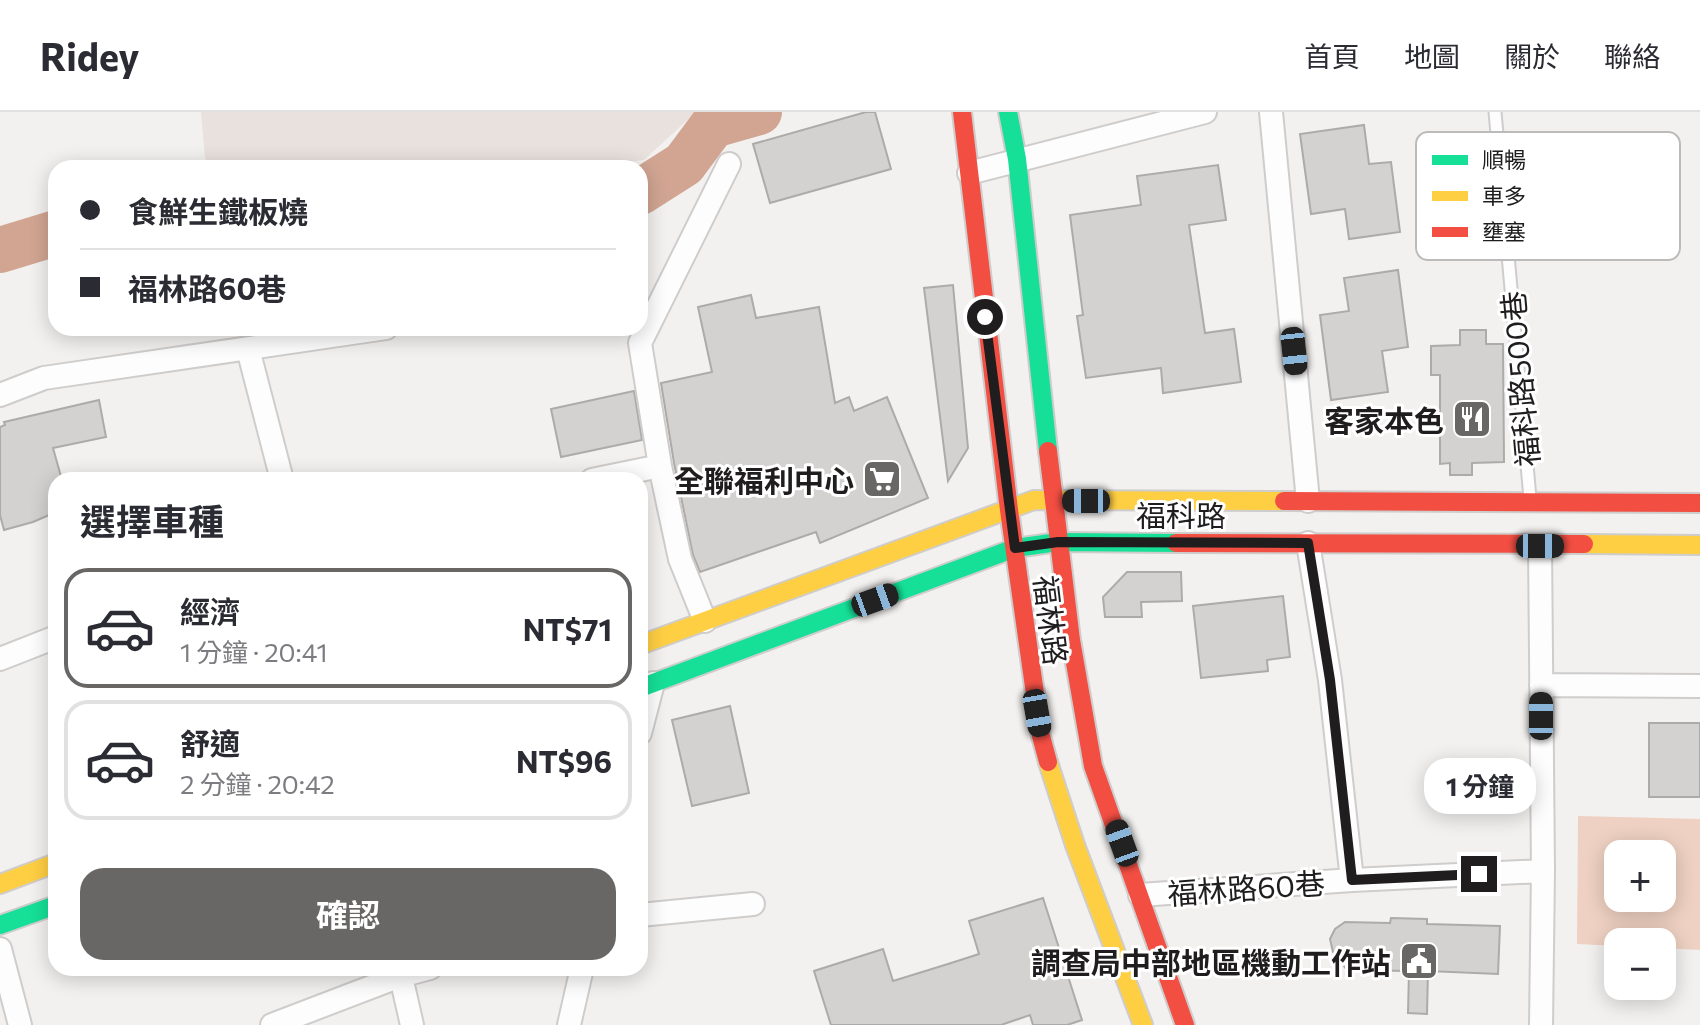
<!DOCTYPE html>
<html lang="zh-TW">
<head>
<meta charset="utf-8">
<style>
	body { margin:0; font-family:Commissioner,"Noto Sans TC",sans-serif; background:#f2f2f3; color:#2b2b33; height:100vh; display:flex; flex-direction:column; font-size:30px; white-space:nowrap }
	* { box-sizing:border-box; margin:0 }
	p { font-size:26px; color:#7c7c81 }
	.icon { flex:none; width:44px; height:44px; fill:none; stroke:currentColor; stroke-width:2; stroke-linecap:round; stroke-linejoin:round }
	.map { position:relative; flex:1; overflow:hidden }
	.sheet { position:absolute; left:48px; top:360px; width:600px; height:504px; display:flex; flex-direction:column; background:#fff; border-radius:24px; box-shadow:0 4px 20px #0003 }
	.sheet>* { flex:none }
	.hud { position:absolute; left:48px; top:48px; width:600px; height:176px; border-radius:24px; box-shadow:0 4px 20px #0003; display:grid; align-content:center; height:176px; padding:0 32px; background:#fff }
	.buttons { position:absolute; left:1604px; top:728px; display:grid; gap:16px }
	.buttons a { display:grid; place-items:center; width:72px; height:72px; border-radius:16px; background:#fff; box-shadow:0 4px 20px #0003; font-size:40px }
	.end { position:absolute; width:36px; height:36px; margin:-18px; border:10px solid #1f1d1d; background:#fff; box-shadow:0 0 0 4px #fff }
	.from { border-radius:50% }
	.bubble { position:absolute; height:56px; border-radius:24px; background:#fff; box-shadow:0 4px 20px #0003; font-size:26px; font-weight:700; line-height:56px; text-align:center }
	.car { position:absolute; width:24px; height:48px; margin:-24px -12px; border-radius:10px; box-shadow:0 0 6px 2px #0007; background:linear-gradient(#222 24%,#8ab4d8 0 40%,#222 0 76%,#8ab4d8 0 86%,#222 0) }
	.hud b { display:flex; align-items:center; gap:28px; height:76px; font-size:30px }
	.hud b+b { border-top:2px solid #e1e1e2 }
	.hud i { width:20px; height:20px; background:#2b2b33 }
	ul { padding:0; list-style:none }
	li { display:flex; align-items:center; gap:24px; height:120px; margin:0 16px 12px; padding:0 16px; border:4px solid #e1e1e2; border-radius:24px }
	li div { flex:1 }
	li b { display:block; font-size:30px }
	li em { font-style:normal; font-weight:700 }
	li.active { border-color:#696766 }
	li>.icon { width:72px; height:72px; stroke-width:1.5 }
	h2 { padding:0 32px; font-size:36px; line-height:96px }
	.button { display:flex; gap:16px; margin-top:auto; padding:16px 32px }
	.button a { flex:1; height:92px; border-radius:24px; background:#696766; color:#fff; font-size:32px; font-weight:700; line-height:92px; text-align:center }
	header { display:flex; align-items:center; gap:48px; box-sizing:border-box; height:112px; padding:0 40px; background:#fff; border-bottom:2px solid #e1e1e2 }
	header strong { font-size:38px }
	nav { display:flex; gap:44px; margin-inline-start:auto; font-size:28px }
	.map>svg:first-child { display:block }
</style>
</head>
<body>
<header>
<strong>Ridey</strong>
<nav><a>首頁</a><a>地圖</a><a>關於</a><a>聯絡</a></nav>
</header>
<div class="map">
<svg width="1700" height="913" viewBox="0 0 1700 913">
	<rect width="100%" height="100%" fill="#f3f1ef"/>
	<path fill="#e9e1de" d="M201,0H696L644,48L562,56H213L205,46Z"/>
	<path fill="#eed1c2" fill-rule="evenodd" d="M1578,704L1700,707V838L1662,836V830H1618V834L1577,832ZM1618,742H1662V786H1618Z"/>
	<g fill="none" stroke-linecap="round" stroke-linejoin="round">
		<path stroke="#d1a592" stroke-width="46" d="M640,80L684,52L713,13L759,0
			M0,138L56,121"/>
	</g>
	<path fill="#d3d2d0" stroke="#adabaa" stroke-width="2" d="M866,0H875L891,57L770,91L753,32Z
		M1364,13L1369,52L1391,50L1400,120L1349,127L1345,97L1311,102L1300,22Z
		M1218,53L1226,108L1189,113L1205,221L1234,217L1241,270L1163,281L1161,256L1086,266L1077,204L1083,203L1070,103L1141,93L1137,64Z
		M1398,158L1408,235L1382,239L1388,280L1331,288L1320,203L1349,199L1344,166Z
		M953,173L968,336L948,369L924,176Z
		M751,183L756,206L819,195L835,291L849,285L854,299L887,285L928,386L820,431L816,420L700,460L693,443L674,351L661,271L712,260L698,195Z
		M1460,218H1486V232H1503L1504,350L1472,351V363H1450V351L1440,352V263H1431V234L1460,233Z
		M634,279L642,328L561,345L551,297Z
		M99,288L106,325L53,336L62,368H56V400L33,410L4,418L0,403V315L5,313L4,310Z
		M1127,460H1181L1182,489L1141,490L1142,505H1105L1103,485Z
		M1283,484L1290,545L1267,548L1268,559L1201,566L1193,494Z
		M730,594L749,681L692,694L672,608Z
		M1649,611H1700V685H1649Z
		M1043,786L1082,908L1067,913H1033L1030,903L1001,913H831L814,859L883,837L893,869L948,852L979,842L969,809Z
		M1391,806L1427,807V812L1500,814L1498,862L1428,859L1427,902L1408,901L1409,859L1347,858L1333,840L1330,827L1335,817L1345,810L1390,811Z"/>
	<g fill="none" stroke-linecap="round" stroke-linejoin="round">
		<g stroke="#cfcdcc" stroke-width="15">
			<path id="lane" d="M1495,0L1530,386"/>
		</g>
		<g stroke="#cfcdcc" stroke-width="26">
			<path id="street" d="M1271,0L1308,389
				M969,61L1205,0
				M248,237L282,368
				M0,283L44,266L386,216
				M592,368L660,354
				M1308,431L1330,568L1352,768
				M1540,434L1543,759L1541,913
				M705,509L680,447L660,354L640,231L729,52
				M0,547L56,525
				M1541,573L1700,574
				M640,621L653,571
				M1140,783L1352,768L1543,759
				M640,803L753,792
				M0,837L20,913
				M399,856L412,913
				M272,913L400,864L430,856
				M569,913L582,856"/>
		</g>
		<g stroke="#cfcdcc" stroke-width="22">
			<path id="fast" d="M1008,0L1017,47L1048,339
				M640,576L1015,436L1058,430L1176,431
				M0,813L56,793"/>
		</g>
		<g stroke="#cfcdcc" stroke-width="22">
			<path id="slow" d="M1584,432L1700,433
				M640,533L1034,388L1284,389
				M1048,650L1075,733L1143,913
				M0,772L56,751"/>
		</g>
		<g stroke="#cfcdcc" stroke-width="22">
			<path id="jam" d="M962,0L1009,398L1041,624L1048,650
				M1048,339L1071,528L1093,654L1185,913
				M1284,389L1700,391
				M1176,431L1584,432"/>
		</g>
		<use href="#lane" stroke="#fdfdfd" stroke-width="11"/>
		<use href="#street" stroke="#fdfdfd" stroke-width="22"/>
		<use href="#fast" stroke="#16e098" stroke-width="18"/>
		<use href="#slow" stroke="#ffcf43" stroke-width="18"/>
		<use href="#jam" stroke="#f24e42" stroke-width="18"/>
	</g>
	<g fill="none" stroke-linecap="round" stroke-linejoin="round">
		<path stroke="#1f1d1d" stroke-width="10" d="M985,205L1015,436L1058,430L1308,431L1330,568L1352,768L1479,762"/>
	</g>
	<defs>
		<g id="restaurant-square" transform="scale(2)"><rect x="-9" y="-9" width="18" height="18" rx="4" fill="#696766" stroke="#fff"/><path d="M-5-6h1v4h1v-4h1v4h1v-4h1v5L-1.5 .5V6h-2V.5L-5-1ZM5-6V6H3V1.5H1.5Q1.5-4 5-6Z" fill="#fff"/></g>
		<g id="supermarket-square" transform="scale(2)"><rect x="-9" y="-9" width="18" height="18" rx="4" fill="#696766" stroke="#fff"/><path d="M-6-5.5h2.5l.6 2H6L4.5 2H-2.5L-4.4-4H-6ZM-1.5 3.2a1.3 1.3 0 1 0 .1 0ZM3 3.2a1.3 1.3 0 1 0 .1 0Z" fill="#fff"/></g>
		<g id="civic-square" transform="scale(2)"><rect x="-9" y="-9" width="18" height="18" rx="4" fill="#696766" stroke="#fff"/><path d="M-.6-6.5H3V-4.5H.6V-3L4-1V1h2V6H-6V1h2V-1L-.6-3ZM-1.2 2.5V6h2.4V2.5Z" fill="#fff"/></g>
	</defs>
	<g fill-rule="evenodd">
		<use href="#restaurant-square" x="1472" y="307"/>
		<use href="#supermarket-square" x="882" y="367"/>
		<use href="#civic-square" x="1419" y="849"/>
	</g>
	<g text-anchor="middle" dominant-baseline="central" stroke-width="6" stroke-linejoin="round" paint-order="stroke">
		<g font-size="30" fill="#1f1d1d" stroke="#fff">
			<text transform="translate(1519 267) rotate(-95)">福科路500巷</text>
			<text x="1181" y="402">福科路</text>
			<text transform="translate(1052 508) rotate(83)">福林路</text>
			<text transform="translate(1246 775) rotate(-4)">福林路60巷</text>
		</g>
		<g font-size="30" font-weight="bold" fill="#1f1d1d" stroke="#fff" text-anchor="end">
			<text x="1444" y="307">客家本色</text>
			<text x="854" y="367">全聯福利中心</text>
			<text x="1391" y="849">調查局中部地區機動工作站</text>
		</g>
	</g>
	<rect x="1416" y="20" width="264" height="128" rx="12" fill="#fff" stroke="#bcbbbb" stroke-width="2"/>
	<rect x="1432" y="43" width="36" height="10" fill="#16e098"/>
	<rect x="1432" y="79" width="36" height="10" fill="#ffcf43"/>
	<rect x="1432" y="115" width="36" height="10" fill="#f24e42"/>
	<g font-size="22" fill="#1f1d1d">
		<text x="1482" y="56">順暢</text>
		<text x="1482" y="92">車多</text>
		<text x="1482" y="128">壅塞</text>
	</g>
</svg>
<div class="buttons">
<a>+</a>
<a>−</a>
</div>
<i class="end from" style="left:985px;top:205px"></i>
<i class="end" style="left:1479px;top:762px"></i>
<div class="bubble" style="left:1424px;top:646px;width:112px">1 分鐘</div>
<i class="car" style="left:1294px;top:239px;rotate:174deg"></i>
<i class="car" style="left:1086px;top:389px;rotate:270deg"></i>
<i class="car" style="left:1540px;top:434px;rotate:90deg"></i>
<i class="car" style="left:875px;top:488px;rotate:70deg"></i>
<i class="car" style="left:1037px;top:601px;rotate:170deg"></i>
<i class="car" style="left:1541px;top:604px;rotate:0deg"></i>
<i class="car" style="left:1122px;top:731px;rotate:340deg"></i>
<div class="hud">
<b><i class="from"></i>食鮮生鐵板燒</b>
<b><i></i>福林路60巷</b>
</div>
<section class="sheet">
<h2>選擇車種</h2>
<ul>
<li class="active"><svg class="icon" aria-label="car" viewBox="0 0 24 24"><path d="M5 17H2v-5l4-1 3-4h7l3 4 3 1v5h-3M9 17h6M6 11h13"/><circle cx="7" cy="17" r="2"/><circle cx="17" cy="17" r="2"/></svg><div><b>經濟</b><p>1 分鐘 · 20:41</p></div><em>NT$71</em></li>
<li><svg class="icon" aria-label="car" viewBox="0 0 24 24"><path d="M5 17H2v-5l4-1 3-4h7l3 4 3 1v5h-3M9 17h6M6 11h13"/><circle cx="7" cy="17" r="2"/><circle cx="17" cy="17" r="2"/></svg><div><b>舒適</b><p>2 分鐘 · 20:42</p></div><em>NT$96</em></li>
</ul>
<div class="button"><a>確認</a></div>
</section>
</div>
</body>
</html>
